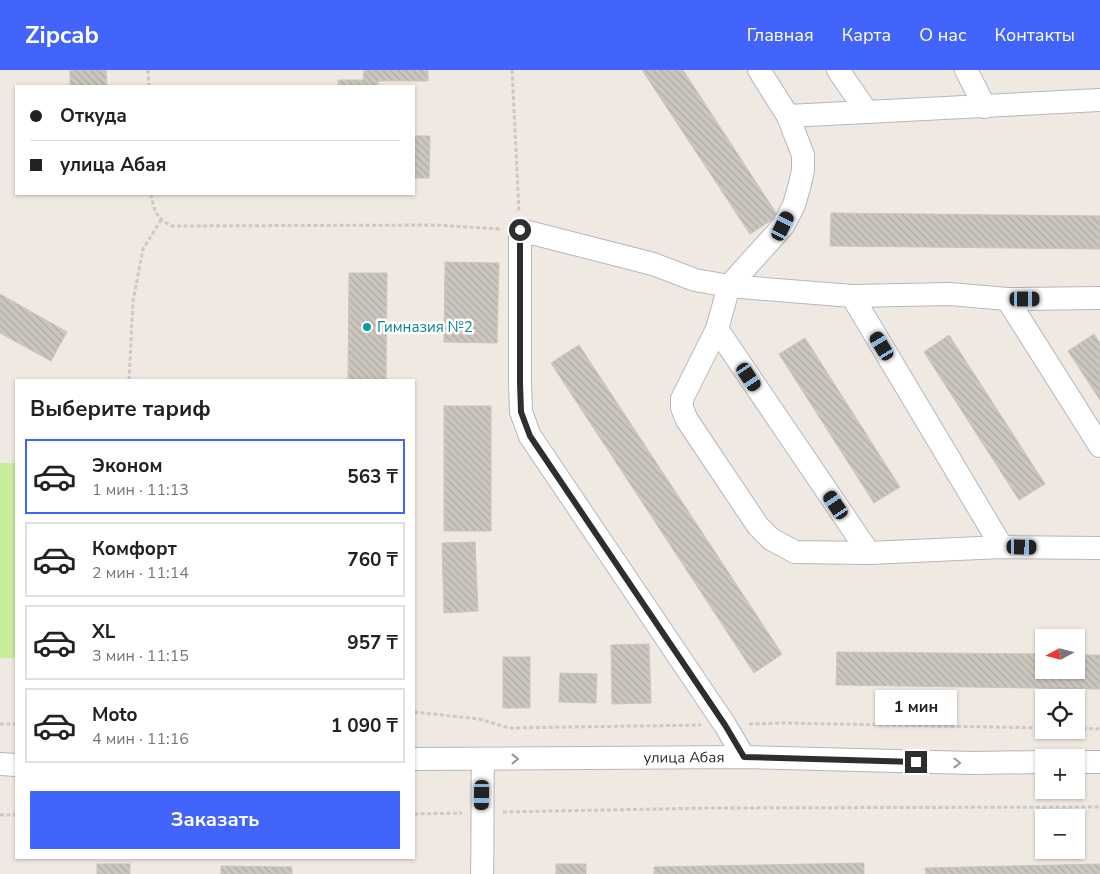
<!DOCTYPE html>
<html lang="ru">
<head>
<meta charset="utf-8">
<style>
	body { margin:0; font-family:"Nunito Sans",sans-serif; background:#f2f2f2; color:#222; height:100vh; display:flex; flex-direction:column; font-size:19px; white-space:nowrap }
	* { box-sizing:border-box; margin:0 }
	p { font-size:16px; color:#767676 }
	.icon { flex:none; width:28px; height:28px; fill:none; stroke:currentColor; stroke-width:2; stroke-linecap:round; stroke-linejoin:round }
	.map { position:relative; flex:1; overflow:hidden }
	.details { position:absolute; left:15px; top:309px; width:400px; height:480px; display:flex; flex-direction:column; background:#fff; border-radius:0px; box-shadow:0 1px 4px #0004 }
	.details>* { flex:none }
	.banner { position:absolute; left:15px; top:15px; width:400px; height:110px; border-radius:0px; box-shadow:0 1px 4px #0004; display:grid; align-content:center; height:110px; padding:0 15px; background:#fff }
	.needle { width:32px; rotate:263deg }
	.tools { position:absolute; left:1035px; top:559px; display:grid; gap:10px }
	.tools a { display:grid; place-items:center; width:50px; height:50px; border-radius:0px; background:#fff; box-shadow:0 1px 4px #0004; font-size:25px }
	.end { position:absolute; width:22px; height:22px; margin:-11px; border:6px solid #2e2e2e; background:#fff; box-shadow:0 0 0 2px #fff }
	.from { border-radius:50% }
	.bubble { position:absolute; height:35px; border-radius:0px; background:#fff; box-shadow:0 1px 4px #0004; font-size:16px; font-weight:700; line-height:35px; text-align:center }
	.car { position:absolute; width:15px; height:30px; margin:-15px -8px; border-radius:6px; box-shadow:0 0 4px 1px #0007; background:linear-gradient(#222 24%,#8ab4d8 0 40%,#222 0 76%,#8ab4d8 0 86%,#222 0) }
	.banner b { display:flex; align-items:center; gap:18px; height:48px; font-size:19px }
	.banner b+b { border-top:1px solid #e0e0e0 }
	.banner i { width:12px; height:12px; background:#222 }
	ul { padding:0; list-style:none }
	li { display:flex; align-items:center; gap:15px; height:75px; margin:0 10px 8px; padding:0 5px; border:2px solid #e0e0e0; border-radius:0px }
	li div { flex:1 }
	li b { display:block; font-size:19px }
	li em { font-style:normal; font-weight:700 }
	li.active { border-color:#4264fb }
	li>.icon { width:45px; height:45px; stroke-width:1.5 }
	h2 { padding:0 15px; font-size:22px; line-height:60px }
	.action { display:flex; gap:10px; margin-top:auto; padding:10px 15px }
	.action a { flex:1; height:58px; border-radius:0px; background:#4264fb; color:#fff; font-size:20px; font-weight:700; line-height:58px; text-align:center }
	header { display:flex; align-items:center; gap:30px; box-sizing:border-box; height:70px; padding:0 25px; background:#4264fb; color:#fff }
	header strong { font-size:24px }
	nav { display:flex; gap:28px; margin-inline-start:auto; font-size:18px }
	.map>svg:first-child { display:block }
</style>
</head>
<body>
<header>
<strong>Zipcab</strong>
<nav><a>Главная</a><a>Карта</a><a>О нас</a><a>Контакты</a></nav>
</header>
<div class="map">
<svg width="1100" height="804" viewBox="0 0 1100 804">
	<defs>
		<pattern id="building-back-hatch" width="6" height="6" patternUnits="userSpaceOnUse" patternTransform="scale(1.25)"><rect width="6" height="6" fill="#cbc7bf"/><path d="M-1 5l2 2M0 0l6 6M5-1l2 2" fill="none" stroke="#afaba4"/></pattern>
	</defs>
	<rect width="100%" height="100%" fill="#efe9e1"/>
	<path fill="#c9ec9a" d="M0,393H16V588H0Z"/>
	<path fill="url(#building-back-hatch)" stroke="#cbc5ba" d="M70,0H106L107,16H70Z
		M364,0H428V11H378V16H338V10H363Z
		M642,0H683L778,146L750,164Z
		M414,66H430L429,108H414Z
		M831,143L1100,146V179L830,176Z
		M445,192L499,193L497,273L444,272Z
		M349,203H387L386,310H348Z
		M0,224L67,262L51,291L0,263Z
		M1094,264L1100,273V330L1068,281Z
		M949,265L1045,414L1019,430L924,282Z
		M805,268L900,417L874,433L779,284Z
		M579,275L782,584L754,603L551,293Z
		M444,336H491V461H444Z
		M475,472L478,541L444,543L442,473Z
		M649,574L651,633L612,634L611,575Z
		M837,582L1044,584V600H1076V585H1100V619L836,615Z
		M503,587H530V638H503Z
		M560,603L597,604L596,633L559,632Z
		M864,793V804H654V797Z
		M97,794H130V804H97Z
		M556,794H586V804H556Z
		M1100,794V804H926L925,798Z
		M221,796L292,797V804H221Z"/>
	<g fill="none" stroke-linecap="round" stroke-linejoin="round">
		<g stroke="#b4b7c1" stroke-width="24">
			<g id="minor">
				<path d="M759,0L788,46L803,85V100L800,114L794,135L783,156L729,216L717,259L682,329V338L687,350L758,456L771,469L795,482L869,483L1002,477L1100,478"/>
				<path d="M838,0L867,42"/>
				<path d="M966,0L985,37"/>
				<path d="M788,46L1100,30"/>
				<path d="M852,226L1002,477"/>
				<path d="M1007,229L1100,376"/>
				<path d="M717,259L869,483"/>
				<path d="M744,687L725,655L530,366L521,342L520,313V160L653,194L695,210L729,216L852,226L950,224L1007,229L1100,228"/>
				<path id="s1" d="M414,689L744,687L973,693L1044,692"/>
				<path d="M1076,692H1100"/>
				<path d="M0,694L16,695"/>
				<path d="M482,804C483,766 482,728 483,689"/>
			</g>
		</g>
		<path stroke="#c9c9c9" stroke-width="3" stroke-dasharray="4 2.5" stroke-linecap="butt" d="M148,0L149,16
			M512,0L519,141
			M151,124C154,141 156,148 172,156L435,155L500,159
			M129,310L133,231L143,179L161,150
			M414,642L479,649L509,658L701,655
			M0,654H16
			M749,654L784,653L1044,658
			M1076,658L1100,659
			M503,742L710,738L1100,737
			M414,744L462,743
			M0,745H16"/>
		<use href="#minor" stroke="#fff" stroke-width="22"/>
	</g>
	<defs><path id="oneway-chevron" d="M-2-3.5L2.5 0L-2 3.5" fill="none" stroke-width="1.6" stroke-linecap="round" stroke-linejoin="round" transform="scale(1.25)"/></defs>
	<g stroke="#969696">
		<use href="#oneway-chevron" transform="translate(515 689)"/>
		<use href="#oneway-chevron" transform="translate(957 693) rotate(1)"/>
	</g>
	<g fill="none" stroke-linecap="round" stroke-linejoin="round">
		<path stroke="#2e2e2e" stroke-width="6" d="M520,160V313L521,342L530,366L725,655L744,687L916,692"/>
	</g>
	<circle fill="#0f9aa8" stroke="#fff" stroke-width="2" cx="367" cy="257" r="5"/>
	<g text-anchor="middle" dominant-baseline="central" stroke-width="5" stroke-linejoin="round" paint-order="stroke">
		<g font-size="15" fill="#0d838f" stroke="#fff" text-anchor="start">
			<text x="377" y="257">Гимназия №2</text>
		</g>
		<g font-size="15" fill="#2e2e2e" stroke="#fff">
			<text stroke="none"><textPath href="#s1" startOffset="270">улица Абая</textPath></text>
		</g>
	</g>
</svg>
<div class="tools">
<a><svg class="needle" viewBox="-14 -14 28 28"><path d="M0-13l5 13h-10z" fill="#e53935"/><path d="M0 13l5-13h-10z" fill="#767676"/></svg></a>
<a><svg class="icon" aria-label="locate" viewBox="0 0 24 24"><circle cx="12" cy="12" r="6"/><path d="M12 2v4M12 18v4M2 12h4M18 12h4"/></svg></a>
<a>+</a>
<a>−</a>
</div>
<i class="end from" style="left:520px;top:160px"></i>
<i class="end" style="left:916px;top:692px"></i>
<div class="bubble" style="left:875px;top:620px;width:82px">1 мин</div>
<i class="car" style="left:783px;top:156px;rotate:26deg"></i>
<i class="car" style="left:1025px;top:229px;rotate:90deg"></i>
<i class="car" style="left:882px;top:276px;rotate:329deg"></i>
<i class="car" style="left:749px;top:307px;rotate:146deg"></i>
<i class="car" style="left:836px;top:435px;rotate:326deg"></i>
<i class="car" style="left:1022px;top:477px;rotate:91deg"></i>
<i class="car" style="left:482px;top:725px;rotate:181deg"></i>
<div class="banner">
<b><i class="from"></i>Откуда</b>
<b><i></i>улица Абая</b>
</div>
<section class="details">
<h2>Выберите тариф</h2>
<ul>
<li class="active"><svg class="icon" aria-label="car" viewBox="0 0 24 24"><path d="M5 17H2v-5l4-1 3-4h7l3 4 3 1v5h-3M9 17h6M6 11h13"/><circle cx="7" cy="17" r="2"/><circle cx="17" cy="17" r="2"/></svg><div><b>Эконом</b><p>1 мин · 11:13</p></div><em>563 ₸</em></li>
<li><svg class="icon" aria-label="car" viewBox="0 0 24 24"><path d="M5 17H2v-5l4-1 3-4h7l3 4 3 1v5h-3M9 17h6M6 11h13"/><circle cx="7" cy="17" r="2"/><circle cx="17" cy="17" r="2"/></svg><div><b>Комфорт</b><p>2 мин · 11:14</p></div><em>760 ₸</em></li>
<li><svg class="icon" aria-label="car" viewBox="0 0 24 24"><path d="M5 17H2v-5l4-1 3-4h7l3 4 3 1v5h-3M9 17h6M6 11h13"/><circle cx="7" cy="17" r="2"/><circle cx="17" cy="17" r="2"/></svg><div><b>XL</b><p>3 мин · 11:15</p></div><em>957 ₸</em></li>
<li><svg class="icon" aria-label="car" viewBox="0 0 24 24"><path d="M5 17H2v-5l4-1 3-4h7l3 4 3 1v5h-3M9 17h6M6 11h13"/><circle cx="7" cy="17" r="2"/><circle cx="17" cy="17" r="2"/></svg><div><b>Moto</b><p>4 мин · 11:16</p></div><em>1 090 ₸</em></li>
</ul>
<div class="action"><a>Заказать</a></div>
</section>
</div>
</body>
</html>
